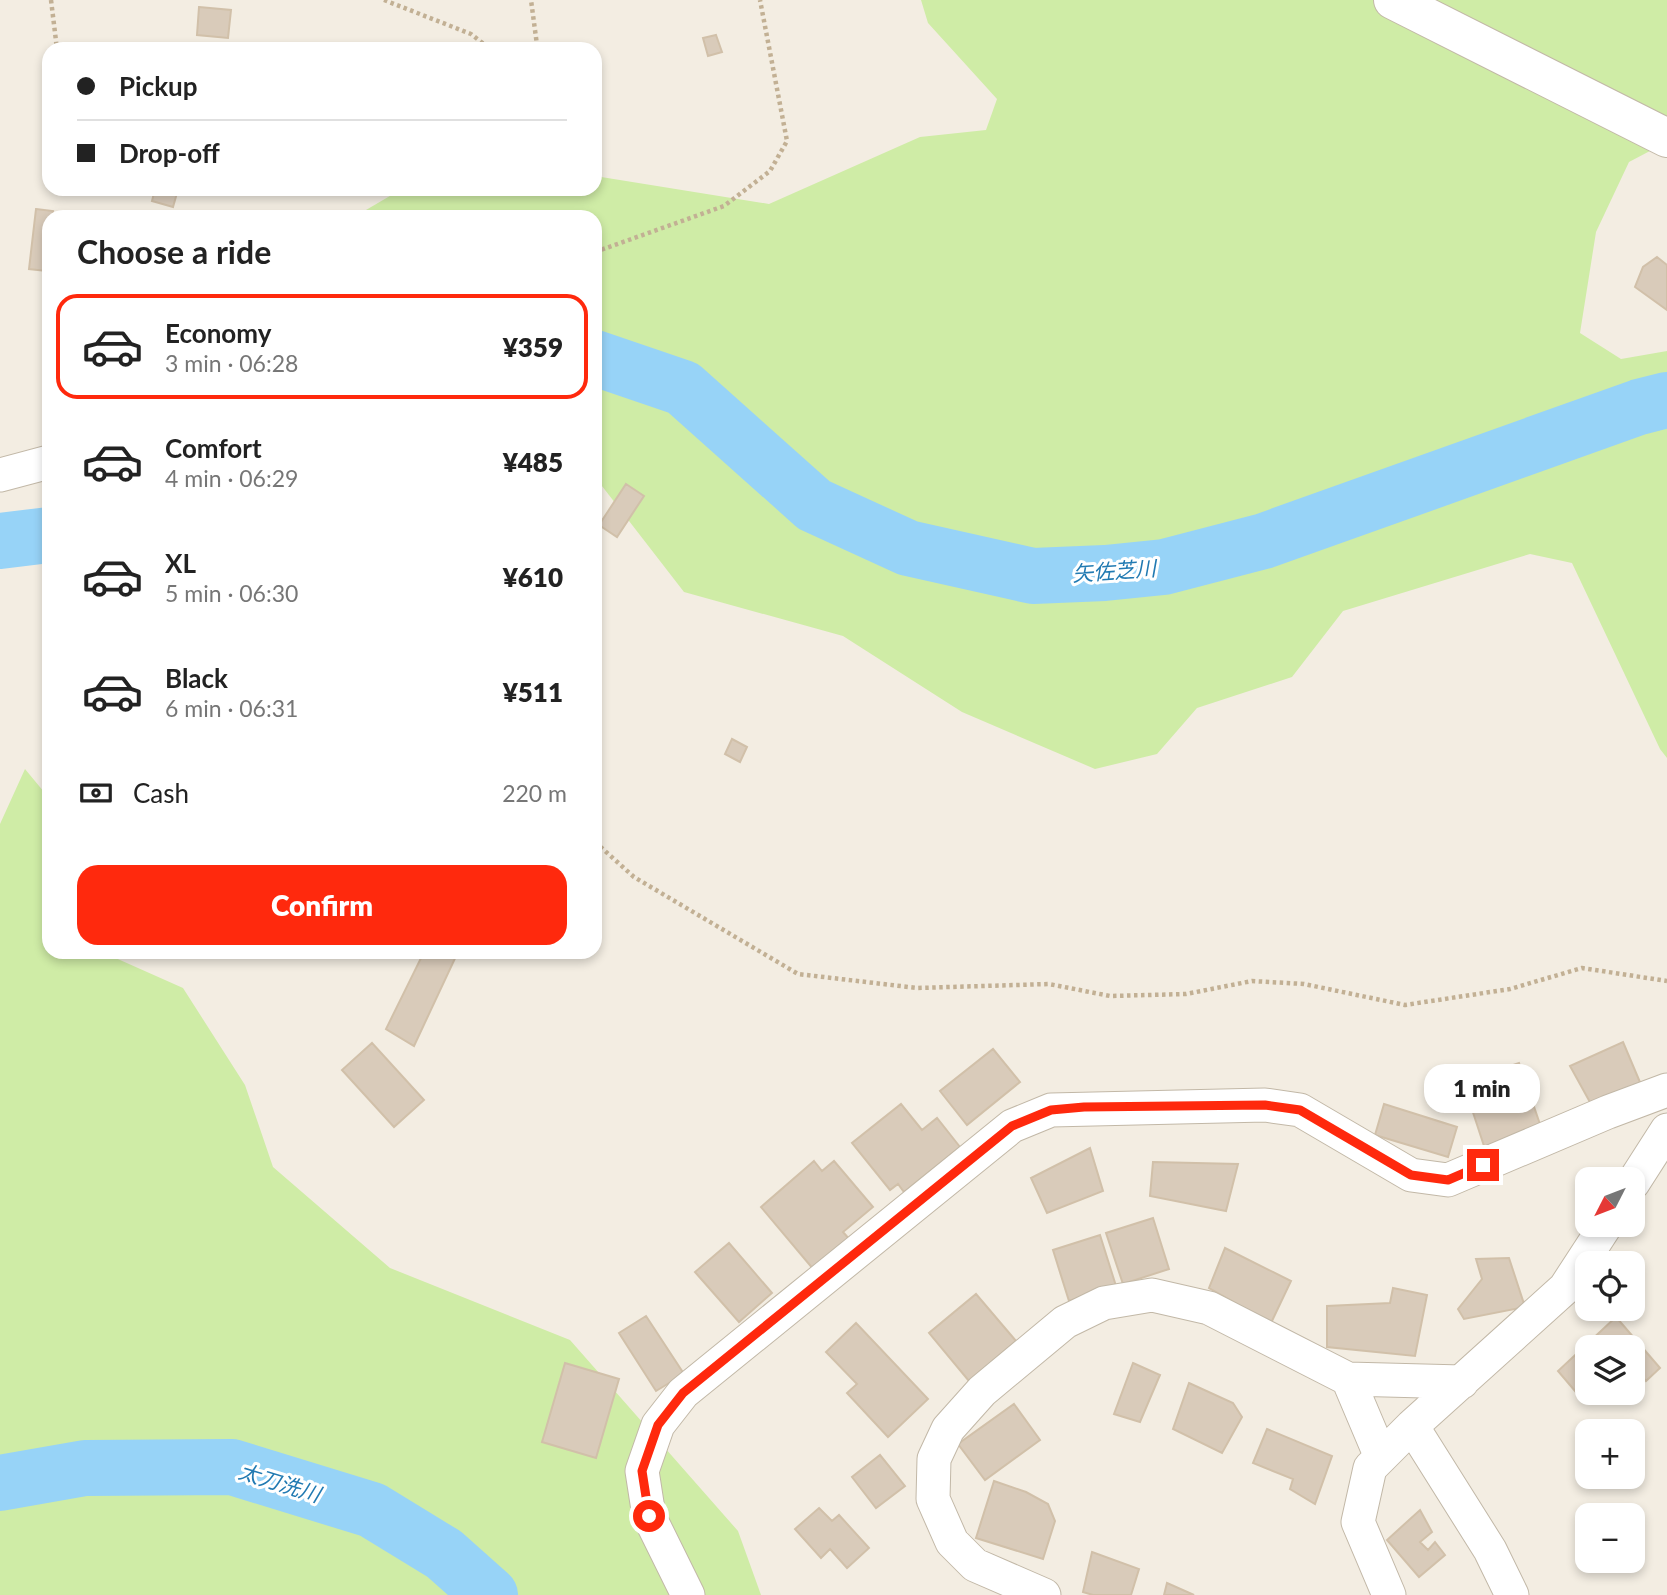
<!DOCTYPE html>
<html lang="en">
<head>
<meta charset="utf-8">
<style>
	body { margin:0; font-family:Lato,"Noto Sans JP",sans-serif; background:#f6f6f6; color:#222; height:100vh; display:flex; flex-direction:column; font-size:26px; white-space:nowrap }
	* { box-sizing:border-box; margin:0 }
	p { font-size:23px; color:#767676 }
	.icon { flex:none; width:38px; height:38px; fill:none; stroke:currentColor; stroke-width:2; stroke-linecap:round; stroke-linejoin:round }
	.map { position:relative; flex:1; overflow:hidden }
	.side { position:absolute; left:42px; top:210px; width:560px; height:749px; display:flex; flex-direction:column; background:#fff; border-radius:21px; box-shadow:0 4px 10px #0003 }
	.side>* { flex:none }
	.guide { position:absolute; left:42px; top:42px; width:560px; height:154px; border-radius:21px; box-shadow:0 4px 10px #0003; display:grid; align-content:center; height:154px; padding:0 35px; background:#fff }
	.needle { width:46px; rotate:228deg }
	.fabs { position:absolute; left:1575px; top:1167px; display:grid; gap:14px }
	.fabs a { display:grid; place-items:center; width:70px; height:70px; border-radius:14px; background:#fff; box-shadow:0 4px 10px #0003; font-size:35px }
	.end { position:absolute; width:32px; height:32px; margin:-16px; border:9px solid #ff290d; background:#fff; box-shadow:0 0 0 4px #fff }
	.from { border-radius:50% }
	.bubble { position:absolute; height:49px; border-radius:21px; background:#fff; box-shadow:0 4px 10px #0003; font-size:23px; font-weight:800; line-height:49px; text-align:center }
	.guide b { display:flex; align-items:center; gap:24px; height:66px; font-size:26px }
	.guide b+b { border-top:2px solid #e0e0e0 }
	.guide i { width:18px; height:18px; background:#222 }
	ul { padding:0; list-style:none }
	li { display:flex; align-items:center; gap:21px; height:105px; margin:0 14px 10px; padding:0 21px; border:4px solid transparent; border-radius:21px }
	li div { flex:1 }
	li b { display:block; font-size:26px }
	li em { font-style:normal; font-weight:800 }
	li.selected { border-color:#ff290d }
	li>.icon { width:63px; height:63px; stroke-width:1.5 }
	h2 { padding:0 35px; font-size:32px; line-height:84px }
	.pay { display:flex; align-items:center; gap:18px; height:77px; padding:0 35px; font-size:26px }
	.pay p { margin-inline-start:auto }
	.cta { display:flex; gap:14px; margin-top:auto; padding:14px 35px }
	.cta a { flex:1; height:80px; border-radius:21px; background:#ff290d; color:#fff; font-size:28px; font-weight:800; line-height:80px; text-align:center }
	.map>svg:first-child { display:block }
</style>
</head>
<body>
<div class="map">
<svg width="1667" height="1595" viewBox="0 0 1667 1595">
	<rect width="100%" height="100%" fill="#f3ede2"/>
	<path fill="#cfeca6" d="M921,0H1667V142L1629,162L1596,232L1580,333L1621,359L1667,351V758L1660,749L1572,563L1530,554L1343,611L1292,677L1197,708L1157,754L1095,769L962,712L843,636L684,592L595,477V217H354L395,193L433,189H595V176L769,204L920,137L986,130L997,99L928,23Z
		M25,769L49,798V952H110L111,956L183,988L245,1085L273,1167L390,1268L570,1340L738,1531L761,1595H0V824Z"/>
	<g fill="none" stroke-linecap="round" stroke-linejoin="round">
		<path stroke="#97d3f7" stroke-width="56" d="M595,358L683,388L814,505L908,548L1033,576L1105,573L1164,567L1264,541L1639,407L1667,400
			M0,541L49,535
			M0,1483L85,1468L232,1467L372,1510L444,1554L490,1595"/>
	</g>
	<path fill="#d9cbba" stroke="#d1c0a9" stroke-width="2" d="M199,7L231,10L228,38L197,35Z
		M716,35L722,52L708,56L703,38Z
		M155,189L177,193L173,207L152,201Z
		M36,209L53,211L52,217H49L46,271L29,269Z
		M1657,257L1667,265V310L1635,287L1643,267Z
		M626,484L644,496L617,537L599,525Z
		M732,739L747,747L740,762L725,754Z
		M424,952H458L414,1046L386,1029Z
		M1623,1042L1642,1087L1591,1104L1570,1066Z
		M372,1043L424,1100L394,1127L342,1070Z
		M993,1049L1020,1082L967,1125L940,1091Z
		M1519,1063L1542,1130L1485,1149L1463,1082Z
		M901,1104L922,1130L937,1118L960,1147L904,1192L898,1184L890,1190L852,1143Z
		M1384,1104L1457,1127L1448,1157L1375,1135Z
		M1090,1148L1103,1191L1047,1213L1031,1178Z
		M814,1161L822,1171L834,1161L873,1207L843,1232L850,1240L814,1270L761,1207Z
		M1153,1162L1238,1164L1226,1211L1150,1196Z
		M1153,1218L1169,1269L1123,1284L1106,1233Z
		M1100,1235L1116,1286L1069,1301L1053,1250Z
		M729,1243L772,1293L739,1322L695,1272Z
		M1225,1248L1291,1281L1271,1323L1209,1288Z
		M1509,1258L1525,1307L1464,1319L1458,1309L1482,1279L1476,1259Z
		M1393,1288L1427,1295L1415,1356L1327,1347V1306L1390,1303Z
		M976,1294L1016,1341L969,1381L929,1333Z
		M646,1316L684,1374L656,1391L619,1333Z
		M1616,1317L1660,1368L1646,1381L1633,1366V1348H1587V1393L1581,1398L1558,1371Z
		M856,1323L928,1399L888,1437L847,1393L857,1384L826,1352Z
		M565,1363L619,1379L596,1458L542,1442Z
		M1133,1363L1160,1375L1140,1422L1114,1414Z
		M1189,1383L1233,1403L1242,1417L1222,1453L1173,1429Z
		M1014,1404L1040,1440L985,1480L958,1444Z
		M1267,1429L1332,1456L1315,1504L1290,1489L1293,1479L1253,1463Z
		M880,1455L905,1486L876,1508L852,1477Z
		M994,1481L1026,1492L1048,1504L1055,1521L1043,1559L976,1538Z
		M819,1508L832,1521L839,1515L869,1548L847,1568L830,1549L821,1558L795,1529Z
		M1420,1510L1432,1532L1420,1542L1428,1550L1435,1542L1445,1555L1419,1577L1387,1540Z
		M1092,1552L1139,1569L1131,1595H1093L1083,1592Z
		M1167,1583L1194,1595H1164Z"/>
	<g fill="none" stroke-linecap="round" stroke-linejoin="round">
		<g stroke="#c2b8a7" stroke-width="35">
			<path id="minor" d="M0,475L49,462
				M1633,1183L1667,1130
				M1348,1379L1462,1382
				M1412,1426L1490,1550L1512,1595
				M688,1595L649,1516L642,1471L658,1425L683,1393L1012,1126L1051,1110L1265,1105L1300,1110L1411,1175L1448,1180L1608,1112L1667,1090
				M1044,1595L975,1565L952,1542L933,1499L934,1459L948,1429L982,1391L1065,1322L1104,1303L1152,1295L1209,1308L1348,1379L1381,1457
				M1389,1595L1358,1522L1370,1468L1412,1426L1565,1288L1606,1225"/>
		</g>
		<g stroke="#c2b8a7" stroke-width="40">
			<path id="tertiary" d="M1393,0L1667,138"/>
		</g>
		<path stroke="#c2b094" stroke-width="4.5" stroke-dasharray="3.5 3.5" stroke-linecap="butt" d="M51,0L57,49
			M384,0L471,34L490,49
			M521,49L537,45L531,0
			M595,252L724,206L770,171L787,141L760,0
			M595,842L634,877L798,974L917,988L1049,984L1110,996L1186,994L1252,981L1304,984L1405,1005L1510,989L1582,968L1667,981"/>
		<use href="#minor" stroke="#fff" stroke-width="33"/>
		<use href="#tertiary" stroke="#fff" stroke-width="38"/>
	</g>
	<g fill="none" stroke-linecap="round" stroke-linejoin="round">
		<path stroke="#ff290d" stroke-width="9" d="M649,1516L642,1471L658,1425L683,1393L1012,1126L1051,1110L1084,1107L1265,1105L1300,1110L1411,1175L1448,1180L1483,1165"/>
	</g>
	<g text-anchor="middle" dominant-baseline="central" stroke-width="6" stroke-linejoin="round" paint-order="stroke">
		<g font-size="21" font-style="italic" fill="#217ab2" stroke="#fff">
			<text transform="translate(1114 570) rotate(-4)">矢佐芝川</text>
			<text transform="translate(280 1482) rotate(17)">太刀洗川</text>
		</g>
	</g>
</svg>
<div class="fabs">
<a><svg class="needle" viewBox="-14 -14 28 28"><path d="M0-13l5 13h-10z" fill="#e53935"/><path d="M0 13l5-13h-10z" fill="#767676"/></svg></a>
<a><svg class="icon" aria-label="locate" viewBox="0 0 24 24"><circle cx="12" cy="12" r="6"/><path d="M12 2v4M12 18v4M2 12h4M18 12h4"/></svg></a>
<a><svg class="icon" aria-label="layers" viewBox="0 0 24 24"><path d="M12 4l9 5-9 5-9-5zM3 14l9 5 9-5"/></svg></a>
<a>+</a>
<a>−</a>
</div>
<i class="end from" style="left:649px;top:1516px"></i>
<i class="end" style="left:1483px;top:1165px"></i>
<div class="bubble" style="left:1424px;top:1064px;width:116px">1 min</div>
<div class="guide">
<b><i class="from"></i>Pickup</b>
<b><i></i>Drop-off</b>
</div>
<section class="side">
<h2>Choose a ride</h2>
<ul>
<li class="selected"><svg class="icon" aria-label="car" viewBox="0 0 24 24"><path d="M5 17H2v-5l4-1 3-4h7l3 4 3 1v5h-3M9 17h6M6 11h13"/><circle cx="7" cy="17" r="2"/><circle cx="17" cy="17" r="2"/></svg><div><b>Economy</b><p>3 min · 06:28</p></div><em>¥359</em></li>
<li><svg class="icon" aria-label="car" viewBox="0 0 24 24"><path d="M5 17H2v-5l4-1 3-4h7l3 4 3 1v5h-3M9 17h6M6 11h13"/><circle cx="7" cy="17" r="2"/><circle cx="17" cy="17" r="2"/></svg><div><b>Comfort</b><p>4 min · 06:29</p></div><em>¥485</em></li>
<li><svg class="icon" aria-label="car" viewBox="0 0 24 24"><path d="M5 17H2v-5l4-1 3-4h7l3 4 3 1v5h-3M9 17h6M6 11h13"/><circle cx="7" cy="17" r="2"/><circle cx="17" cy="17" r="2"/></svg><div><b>XL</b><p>5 min · 06:30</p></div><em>¥610</em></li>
<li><svg class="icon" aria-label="car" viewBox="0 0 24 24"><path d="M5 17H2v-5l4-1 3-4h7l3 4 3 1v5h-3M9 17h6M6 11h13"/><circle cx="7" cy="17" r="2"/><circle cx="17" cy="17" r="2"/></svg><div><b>Black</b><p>6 min · 06:31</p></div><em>¥511</em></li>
</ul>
<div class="pay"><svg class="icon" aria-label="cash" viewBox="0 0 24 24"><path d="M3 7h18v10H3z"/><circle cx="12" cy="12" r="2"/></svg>Cash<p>220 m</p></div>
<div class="cta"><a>Confirm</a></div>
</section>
</div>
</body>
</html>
